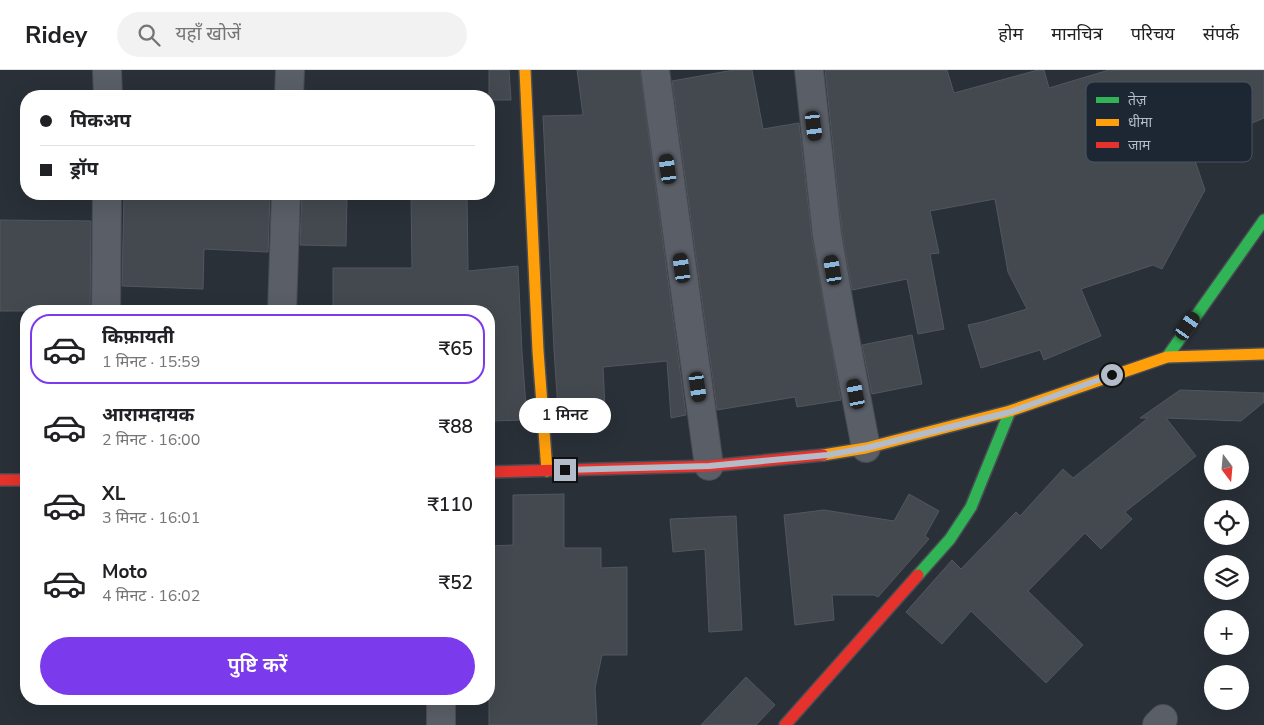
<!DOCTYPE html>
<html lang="hi">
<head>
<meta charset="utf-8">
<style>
	body { margin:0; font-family:"Nunito Sans","Noto Sans Devanagari",sans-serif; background:#f2f2f2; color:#202124; height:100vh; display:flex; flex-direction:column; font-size:19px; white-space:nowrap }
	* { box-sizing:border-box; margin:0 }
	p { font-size:16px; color:#757577 }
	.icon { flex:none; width:28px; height:28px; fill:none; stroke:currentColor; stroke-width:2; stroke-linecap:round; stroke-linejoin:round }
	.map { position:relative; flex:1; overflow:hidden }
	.drawer { position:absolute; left:20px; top:235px; width:475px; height:400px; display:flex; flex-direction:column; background:#fff; border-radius:20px; box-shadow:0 5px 20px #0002 }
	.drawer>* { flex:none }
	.top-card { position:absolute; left:20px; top:20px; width:475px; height:110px; border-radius:20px; box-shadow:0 5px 20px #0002; display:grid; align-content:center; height:110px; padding:0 20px; background:#fff }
	.needle { width:32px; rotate:164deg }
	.controls { position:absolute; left:1204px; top:375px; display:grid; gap:10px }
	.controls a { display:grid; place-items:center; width:45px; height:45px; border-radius:50%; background:#fff; box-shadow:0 5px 20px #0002; font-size:25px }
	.end { position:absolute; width:22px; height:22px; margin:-11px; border:6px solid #b4bcc9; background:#111; box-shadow:0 0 0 2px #111 }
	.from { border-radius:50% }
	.bubble { position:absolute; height:35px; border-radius:18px; background:#fff; box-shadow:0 5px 20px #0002; font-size:16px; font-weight:600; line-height:35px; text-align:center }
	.car { position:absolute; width:15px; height:30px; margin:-15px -8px; border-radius:6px; box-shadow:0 0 4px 1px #0007; background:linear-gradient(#222 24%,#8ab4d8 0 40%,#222 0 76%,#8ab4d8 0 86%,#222 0) }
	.top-card b { display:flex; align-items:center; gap:18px; height:48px; font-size:19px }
	.top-card b+b { border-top:1px solid #e0e0e0 }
	.top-card i { width:12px; height:12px; background:#202124 }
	ul { padding:9px 0 0; list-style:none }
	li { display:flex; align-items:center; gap:15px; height:70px; margin:0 10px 8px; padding:0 10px; border:2px solid transparent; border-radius:20px }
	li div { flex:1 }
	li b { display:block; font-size:19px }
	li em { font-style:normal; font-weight:600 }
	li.selected { border-color:#7c3aed }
	li>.icon { width:45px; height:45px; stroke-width:1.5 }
	.action { display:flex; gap:10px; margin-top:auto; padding:10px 20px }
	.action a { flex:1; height:58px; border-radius:30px; background:#7c3aed; color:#fff; font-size:20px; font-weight:600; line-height:58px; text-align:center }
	header { display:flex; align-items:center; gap:30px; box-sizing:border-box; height:70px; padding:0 25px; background:#fff; border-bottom:1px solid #e0e0e0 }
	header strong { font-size:24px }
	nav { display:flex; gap:28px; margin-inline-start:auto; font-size:18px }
	.search { width:350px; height:45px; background:#f2f2f2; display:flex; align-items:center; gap:12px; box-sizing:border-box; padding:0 18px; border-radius:28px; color:#757577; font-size:19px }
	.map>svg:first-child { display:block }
</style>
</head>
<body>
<header>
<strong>Ridey</strong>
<div class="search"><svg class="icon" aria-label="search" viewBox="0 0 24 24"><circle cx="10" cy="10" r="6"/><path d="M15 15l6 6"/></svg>यहाँ खोजें</div>
<nav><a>होम</a><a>मानचित्र</a><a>परिचय</a><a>संपर्क</a></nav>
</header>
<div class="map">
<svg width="1264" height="655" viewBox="0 0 1264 655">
	<rect width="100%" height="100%" fill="#2a3038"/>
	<path fill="#444950" stroke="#52575f" d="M489,0H509L511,30H489Z
		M577,0H640L686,345L671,348L667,291L603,297L605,337L599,338L600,351L559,354L554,280L543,46L583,45Z
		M734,0H752L763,59L799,53L812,168L841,330L797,337L795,327L717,340L672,11Z
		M825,0H947L954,23L1038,0H1044L1049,18L1109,0H1264V48L1219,67L1220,72L1191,79L1205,120L1162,199L1153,195L1081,219L1101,266L1044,290L1040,280L981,298L968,255L982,252L1027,239L1008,202L995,129L930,141L939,183L930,184L944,259L918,264L907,209L852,220L842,163Z
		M124,124H270L268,182L204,179L203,219L122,216Z
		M302,124H347L346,176L300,175Z
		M411,124H467L468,201L518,196L522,282L527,350L489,351V241H333V198H412Z
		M0,150L91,151L90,241H0Z
		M912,265L922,314L872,324L862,275Z
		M1180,320L1264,323V332L1241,351L1166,348L1196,386L1125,442L1132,449L1101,479L1085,463L1028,521L1083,575L1046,613L971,541L942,574L906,542L952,490L961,499L1016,442L1020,446L1063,399L1073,408L1148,348H1140Z
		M564,424V478H601V498L627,497V585H602L595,618L597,655H489V476L513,475V425Z
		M909,424L939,441L925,466L929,469L878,527L874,525H832L834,550L795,555L784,445L824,440L894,451Z
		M736,446L742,560L709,562L705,479L673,482L670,449Z
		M746,607L775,635L756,655H701Z"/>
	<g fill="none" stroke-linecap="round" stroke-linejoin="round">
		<g stroke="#484c53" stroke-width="30">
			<path id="street" d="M107,0L108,26
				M655,0L709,396
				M809,0L827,165L842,252L866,378
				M289,26L290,0
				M106,241L107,124
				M282,241L286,124
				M441,629V655
				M1157,655L1163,649"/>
		</g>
		<g stroke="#484c53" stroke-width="14">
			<path id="fast" d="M1167,287L1264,150
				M918,505L950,469L971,437L1010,341"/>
		</g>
		<g stroke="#484c53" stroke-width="14">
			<path id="slow" d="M525,0L538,281L547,401
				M823,385L866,378L1010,341L1167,287L1264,284"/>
		</g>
		<g stroke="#484c53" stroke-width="14">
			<path id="jam" d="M489,402L709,396L823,385
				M0,410H26
				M785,655L918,505"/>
		</g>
		<use href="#street" stroke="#5a5e66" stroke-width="28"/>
		<use href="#fast" stroke="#30b455" stroke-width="11"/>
		<use href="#slow" stroke="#ff9f0a" stroke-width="11"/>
		<use href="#jam" stroke="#e5322d" stroke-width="11"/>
	</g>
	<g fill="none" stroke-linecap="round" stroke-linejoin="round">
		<path stroke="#b4bcc9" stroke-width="6" d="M565,400L709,396L827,385L866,378L1010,342L1112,305"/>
	</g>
	<rect x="1086" y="12" width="166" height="80" rx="8" fill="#1d2633" stroke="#4a5360" stroke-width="1"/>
	<rect x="1096" y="27" width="23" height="6" fill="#30b455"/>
	<rect x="1096" y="49" width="23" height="7" fill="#ff9f0a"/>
	<rect x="1096" y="72" width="23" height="6" fill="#e5322d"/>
	<g font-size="14" fill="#b4bcc9">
		<text x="1128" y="35">तेज़</text>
		<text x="1128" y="57">धीमा</text>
		<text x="1128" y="80">जाम</text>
	</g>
</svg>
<div class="controls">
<a><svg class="needle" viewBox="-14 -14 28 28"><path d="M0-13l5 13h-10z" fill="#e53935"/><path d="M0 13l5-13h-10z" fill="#757577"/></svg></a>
<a><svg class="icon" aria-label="locate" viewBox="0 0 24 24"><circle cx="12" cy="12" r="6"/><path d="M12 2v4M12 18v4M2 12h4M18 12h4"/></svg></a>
<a><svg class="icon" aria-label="layers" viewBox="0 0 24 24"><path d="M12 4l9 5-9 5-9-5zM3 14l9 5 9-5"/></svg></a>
<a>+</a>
<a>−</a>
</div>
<i class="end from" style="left:1112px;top:305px"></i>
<i class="end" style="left:565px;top:400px"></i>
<div class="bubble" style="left:519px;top:328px;width:92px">1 मिनट</div>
<i class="car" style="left:814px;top:56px;rotate:173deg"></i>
<i class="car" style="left:668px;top:99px;rotate:352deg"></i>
<i class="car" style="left:682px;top:198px;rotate:352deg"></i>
<i class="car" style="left:833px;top:200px;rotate:350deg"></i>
<i class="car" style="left:1188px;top:256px;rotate:35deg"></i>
<i class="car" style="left:698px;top:317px;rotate:172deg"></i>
<i class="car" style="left:856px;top:324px;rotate:349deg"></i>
<div class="top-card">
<b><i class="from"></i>पिकअप</b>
<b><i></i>ड्रॉप</b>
</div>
<section class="drawer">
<ul>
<li class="selected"><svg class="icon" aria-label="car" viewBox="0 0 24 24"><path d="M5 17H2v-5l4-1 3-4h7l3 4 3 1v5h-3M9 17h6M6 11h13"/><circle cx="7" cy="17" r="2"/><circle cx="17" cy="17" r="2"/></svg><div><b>किफ़ायती</b><p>1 मिनट · 15:59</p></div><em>₹65</em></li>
<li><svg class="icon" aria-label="car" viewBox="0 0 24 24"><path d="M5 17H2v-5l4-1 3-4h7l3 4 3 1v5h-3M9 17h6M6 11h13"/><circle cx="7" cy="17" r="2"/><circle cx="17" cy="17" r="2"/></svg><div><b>आरामदायक</b><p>2 मिनट · 16:00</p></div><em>₹88</em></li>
<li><svg class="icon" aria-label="car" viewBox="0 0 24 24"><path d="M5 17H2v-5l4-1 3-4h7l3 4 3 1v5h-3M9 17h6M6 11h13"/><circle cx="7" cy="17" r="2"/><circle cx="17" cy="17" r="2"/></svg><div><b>XL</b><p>3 मिनट · 16:01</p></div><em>₹110</em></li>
<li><svg class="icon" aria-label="car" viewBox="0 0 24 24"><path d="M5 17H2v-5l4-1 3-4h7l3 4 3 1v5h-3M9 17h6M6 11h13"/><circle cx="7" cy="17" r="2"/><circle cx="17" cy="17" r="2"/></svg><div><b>Moto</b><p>4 मिनट · 16:02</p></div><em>₹52</em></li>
</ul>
<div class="action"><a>पुष्टि करें</a></div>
</section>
</div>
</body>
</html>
